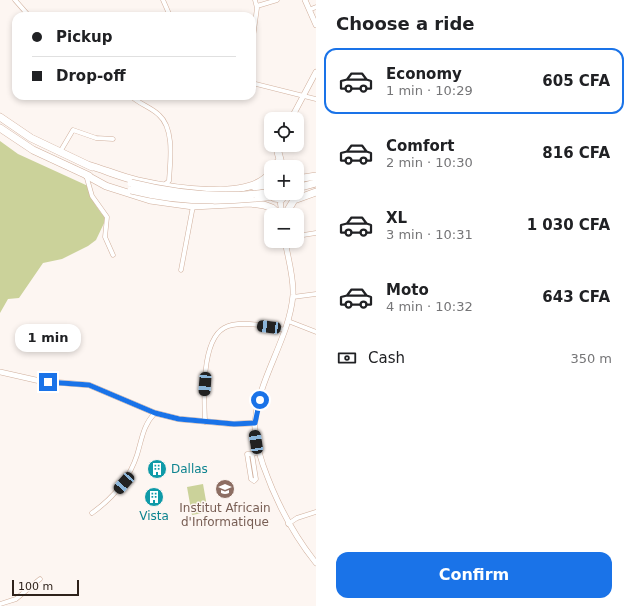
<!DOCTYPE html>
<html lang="en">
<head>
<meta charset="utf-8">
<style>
	body { margin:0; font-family:"DejaVu Sans",sans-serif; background:#f6f6f6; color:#202124; height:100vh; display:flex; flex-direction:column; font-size:15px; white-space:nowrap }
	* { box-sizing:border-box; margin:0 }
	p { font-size:13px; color:#757577 }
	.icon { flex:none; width:22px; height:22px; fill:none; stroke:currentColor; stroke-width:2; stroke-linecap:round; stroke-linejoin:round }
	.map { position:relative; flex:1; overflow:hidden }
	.drawer { display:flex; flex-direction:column; background:#fff; width:316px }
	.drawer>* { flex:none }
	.hud { position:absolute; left:12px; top:12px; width:244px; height:88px; border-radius:12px; box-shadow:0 2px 6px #0003; display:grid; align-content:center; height:88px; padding:0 20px; background:#fff }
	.tools { position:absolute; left:264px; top:112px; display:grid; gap:8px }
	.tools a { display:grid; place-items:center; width:40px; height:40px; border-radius:8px; background:#fff; box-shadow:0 2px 6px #0003; font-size:20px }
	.scale { position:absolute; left:12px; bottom:10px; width:67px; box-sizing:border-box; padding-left:4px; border:2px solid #2e221b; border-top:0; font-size:11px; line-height:14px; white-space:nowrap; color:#2e221b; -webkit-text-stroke:3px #fdf6f2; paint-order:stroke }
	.end { position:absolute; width:18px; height:18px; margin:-9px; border:5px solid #1a73e8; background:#fff; box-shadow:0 0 0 2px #fff }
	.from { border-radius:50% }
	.bubble { position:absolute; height:28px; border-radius:12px; background:#fff; box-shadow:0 2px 6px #0003; font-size:13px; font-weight:600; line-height:28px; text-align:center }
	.car { position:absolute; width:12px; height:24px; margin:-12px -6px; border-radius:5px; box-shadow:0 0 3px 1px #0007; background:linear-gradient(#222 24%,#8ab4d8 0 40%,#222 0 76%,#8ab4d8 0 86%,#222 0) }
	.hud b { display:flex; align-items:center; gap:14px; height:38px; font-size:15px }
	.hud b+b { border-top:1px solid #e0e0e0 }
	.hud i { width:10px; height:10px; background:#202124 }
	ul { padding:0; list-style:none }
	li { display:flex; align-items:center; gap:12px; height:66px; margin:0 8px 6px; padding:0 12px; border:2px solid transparent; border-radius:12px }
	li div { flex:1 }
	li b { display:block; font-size:15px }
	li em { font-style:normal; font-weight:600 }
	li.selected { border-color:#1a73e8 }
	li>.icon { width:36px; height:36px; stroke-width:1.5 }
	h2 { padding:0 20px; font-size:18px; line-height:48px }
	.pay { display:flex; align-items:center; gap:10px; height:44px; padding:0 20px; font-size:15px }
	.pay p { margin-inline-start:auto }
	.button { display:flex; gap:8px; margin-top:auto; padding:8px 20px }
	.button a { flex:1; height:46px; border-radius:12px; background:#1a73e8; color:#fff; font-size:16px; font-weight:600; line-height:46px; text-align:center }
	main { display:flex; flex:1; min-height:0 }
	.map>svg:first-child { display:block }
</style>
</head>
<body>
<main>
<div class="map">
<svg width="316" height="606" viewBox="0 0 316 606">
	<rect width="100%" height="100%" fill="#fdf6f2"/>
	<path fill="#cbd29a" d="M0,141L18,154L88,186C90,199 98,209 106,219L96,240L88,246L62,259L43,263L19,298L8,299L0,313Z
		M203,484L208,512L192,515L187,487Z"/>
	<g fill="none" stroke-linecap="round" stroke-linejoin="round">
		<g stroke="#d0af9c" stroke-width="5">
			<path id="minor" d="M15,0L29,16
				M163,0L170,16
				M257,6L277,0
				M311,9L316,7
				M252,45L257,8L255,0
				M252,83L316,99
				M131,96C139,104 151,107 159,115C175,129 170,162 169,181L164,185
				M60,152L73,130L96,138L113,139
				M86,175L92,196L107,217L105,237L113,255
				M297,236L316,233
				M181,270L193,206
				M293,297L316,294
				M288,321L316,332
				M205,422C204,399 201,341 224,328C238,320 269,326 285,330
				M252,454H247L251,479L254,481L256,479L252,454L259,452
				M92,513C113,498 129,480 137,455C142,439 143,425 155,413
				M288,524L297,518L316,512
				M0,604L16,599L40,579"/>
		</g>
		<g stroke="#d0af9c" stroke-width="6">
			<path id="tertiary" d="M305,0L316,25
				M291,119L316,72
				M278,154L279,145
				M271,185L269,194L274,199L282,200L288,193
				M280,200L282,215
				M285,241C288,258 294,278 293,295C289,340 258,378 255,423C254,437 259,452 263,465C276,502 292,533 316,563
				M0,372L40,381L89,385L155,413L179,419L233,424L255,423"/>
		</g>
		<g stroke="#d0af9c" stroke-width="8">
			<path id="trunk" d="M0,117L31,138L92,167
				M0,128L33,150L89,176
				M278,152L282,167
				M88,165C105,170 121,177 138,181C169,188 251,202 271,172
				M274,167L278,162
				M86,175L106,186L150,200L193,206L250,203L264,205L272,208L280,215
				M297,179L316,176
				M255,187L271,185
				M297,188L316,183
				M285,215L294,200L316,192"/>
		</g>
		<use href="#minor" stroke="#fff" stroke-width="4"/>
		<use href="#tertiary" stroke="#fff" stroke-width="5"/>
		<use href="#trunk" stroke="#fff" stroke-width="7"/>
		<g stroke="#d0af9c" stroke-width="8" stroke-linecap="butt">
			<path id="trunk-bridge" d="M131,183C175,194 220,199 265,193
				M131,190C186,204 239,202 296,193"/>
		</g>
		<use href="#trunk-bridge" stroke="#fff" stroke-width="7"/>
	</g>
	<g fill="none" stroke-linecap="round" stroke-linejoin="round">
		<path stroke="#1a73e8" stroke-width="5" d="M48,382L89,385L155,413L179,419L234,424L255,423L260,400"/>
	</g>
	<defs>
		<g id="building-disc" transform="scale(1)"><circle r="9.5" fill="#0f9aa8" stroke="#fdf6f2"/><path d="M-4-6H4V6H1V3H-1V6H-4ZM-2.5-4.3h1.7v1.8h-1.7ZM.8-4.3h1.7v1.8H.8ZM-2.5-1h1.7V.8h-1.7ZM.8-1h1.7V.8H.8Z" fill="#fff"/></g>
		<g id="university-disc" transform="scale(1)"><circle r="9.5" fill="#8d6e63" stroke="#fdf6f2"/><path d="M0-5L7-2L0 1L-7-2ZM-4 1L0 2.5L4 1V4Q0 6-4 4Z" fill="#fff"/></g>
	</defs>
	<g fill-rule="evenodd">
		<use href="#building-disc" x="157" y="469"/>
		<use href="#university-disc" x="225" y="489"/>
		<use href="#building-disc" x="154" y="497"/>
	</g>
	<g text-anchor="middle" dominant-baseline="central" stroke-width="3" stroke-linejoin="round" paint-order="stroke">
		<g font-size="12" fill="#0d838f" stroke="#fdf6f2" text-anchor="start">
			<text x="171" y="469">Dallas</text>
			<text x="154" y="516" text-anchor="middle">Vista</text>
		</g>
		<g font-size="12" fill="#785e54" stroke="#fdf6f2">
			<text x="225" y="508">Institut Africain<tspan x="225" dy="14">d'Informatique</tspan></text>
		</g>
	</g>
</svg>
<div class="tools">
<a><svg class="icon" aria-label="locate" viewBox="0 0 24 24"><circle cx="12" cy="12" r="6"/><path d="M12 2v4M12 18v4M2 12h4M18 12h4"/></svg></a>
<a>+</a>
<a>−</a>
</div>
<div class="scale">100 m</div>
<i class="end from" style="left:260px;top:400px"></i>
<i class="end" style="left:48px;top:382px"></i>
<div class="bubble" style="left:15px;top:324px;width:66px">1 min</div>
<i class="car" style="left:269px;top:327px;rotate:277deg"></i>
<i class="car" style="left:205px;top:384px;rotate:184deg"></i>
<i class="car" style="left:256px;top:442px;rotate:351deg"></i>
<i class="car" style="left:124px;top:483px;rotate:221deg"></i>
<div class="hud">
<b><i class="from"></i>Pickup</b>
<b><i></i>Drop-off</b>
</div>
</div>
<section class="drawer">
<h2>Choose a ride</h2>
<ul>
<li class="selected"><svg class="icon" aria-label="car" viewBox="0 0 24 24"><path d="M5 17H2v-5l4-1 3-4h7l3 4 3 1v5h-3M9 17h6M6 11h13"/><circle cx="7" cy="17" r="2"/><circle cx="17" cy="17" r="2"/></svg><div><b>Economy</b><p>1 min · 10:29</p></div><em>605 CFA</em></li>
<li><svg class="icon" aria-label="car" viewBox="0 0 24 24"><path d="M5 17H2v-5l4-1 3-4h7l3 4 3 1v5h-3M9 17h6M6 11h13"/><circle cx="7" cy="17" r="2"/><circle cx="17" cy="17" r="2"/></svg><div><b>Comfort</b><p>2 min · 10:30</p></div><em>816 CFA</em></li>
<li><svg class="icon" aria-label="car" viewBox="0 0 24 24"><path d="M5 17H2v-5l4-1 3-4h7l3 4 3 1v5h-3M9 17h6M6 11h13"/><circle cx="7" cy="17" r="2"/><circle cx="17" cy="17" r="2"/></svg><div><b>XL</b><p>3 min · 10:31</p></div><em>1 030 CFA</em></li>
<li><svg class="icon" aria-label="car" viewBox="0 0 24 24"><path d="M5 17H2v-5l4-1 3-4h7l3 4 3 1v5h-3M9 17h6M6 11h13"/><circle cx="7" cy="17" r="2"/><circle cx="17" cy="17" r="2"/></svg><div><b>Moto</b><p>4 min · 10:32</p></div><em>643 CFA</em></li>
</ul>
<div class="pay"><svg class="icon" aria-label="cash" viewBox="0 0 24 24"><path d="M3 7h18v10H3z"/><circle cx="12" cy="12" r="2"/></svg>Cash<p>350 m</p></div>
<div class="button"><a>Confirm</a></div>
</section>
</main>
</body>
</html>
